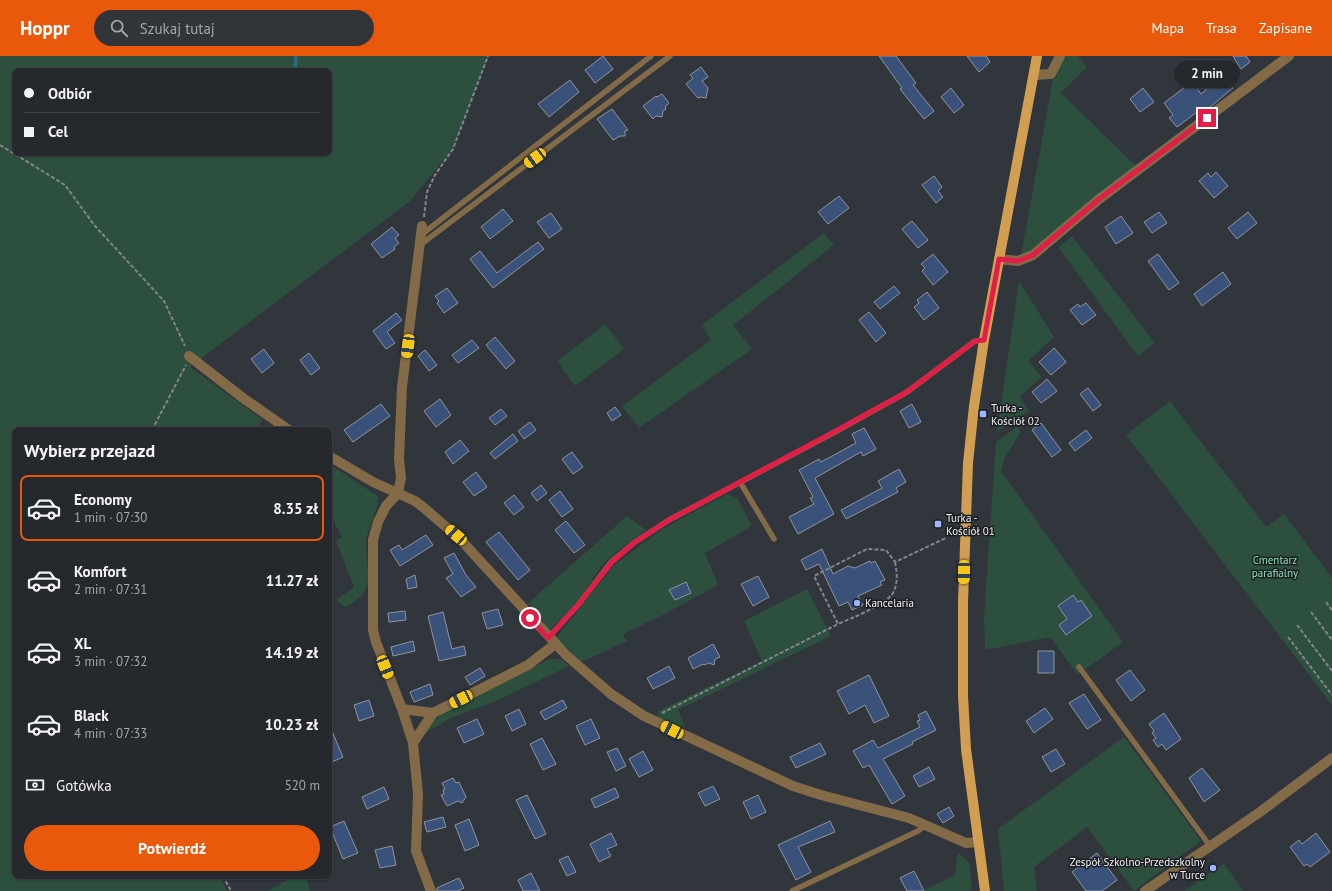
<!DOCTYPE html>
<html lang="pl">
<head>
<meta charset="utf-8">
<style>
	body { margin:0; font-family:"PT Sans",sans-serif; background:#313439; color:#f1f3f6; height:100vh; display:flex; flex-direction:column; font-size:15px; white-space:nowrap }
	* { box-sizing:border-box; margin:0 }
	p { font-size:13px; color:#a3a6aa }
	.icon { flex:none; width:22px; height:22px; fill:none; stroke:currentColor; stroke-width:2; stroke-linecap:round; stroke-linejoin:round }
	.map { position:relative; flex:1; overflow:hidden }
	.panel { position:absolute; left:12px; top:371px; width:320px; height:452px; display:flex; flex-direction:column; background:#25282d; border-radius:8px; box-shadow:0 1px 3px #0004,0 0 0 1px #424449 }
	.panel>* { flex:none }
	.guide { position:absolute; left:12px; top:12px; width:320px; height:88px; border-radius:8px; box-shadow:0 1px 3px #0004,0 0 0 1px #424449; display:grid; align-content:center; height:88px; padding:0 12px; background:#25282d }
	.end { position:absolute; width:18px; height:18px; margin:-9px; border:5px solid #e11d48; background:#fff; box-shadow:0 0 0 2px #fff }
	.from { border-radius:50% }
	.bubble { position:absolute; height:28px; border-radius:14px; background:#25282d; box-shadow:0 1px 3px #0004,0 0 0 1px #424449; font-size:13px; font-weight:700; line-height:28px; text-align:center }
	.car { position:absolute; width:12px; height:24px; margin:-12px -6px; border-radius:5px; box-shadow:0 0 3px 1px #0007; background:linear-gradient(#f5c518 24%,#345 0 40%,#f5c518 0 76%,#345 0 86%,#f5c518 0) }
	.guide b { display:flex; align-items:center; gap:14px; height:38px; font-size:15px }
	.guide b+b { border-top:1px solid #424449 }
	.guide i { width:10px; height:10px; background:#f1f3f6 }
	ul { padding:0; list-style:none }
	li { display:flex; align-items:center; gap:12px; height:66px; margin:0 8px 6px; padding:0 4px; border:2px solid transparent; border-radius:8px }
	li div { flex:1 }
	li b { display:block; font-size:15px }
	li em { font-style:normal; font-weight:700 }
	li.current { border-color:#ea580c }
	li>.icon { width:36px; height:36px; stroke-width:1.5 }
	h2 { padding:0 12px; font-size:18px; line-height:48px }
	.pay { display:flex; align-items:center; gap:10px; height:44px; padding:0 12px; font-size:15px }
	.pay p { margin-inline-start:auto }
	.cta { display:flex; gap:8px; margin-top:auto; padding:8px 12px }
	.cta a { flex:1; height:46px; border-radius:24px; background:#ea580c; color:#fff; font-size:16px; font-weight:700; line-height:46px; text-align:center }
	header { display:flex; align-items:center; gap:24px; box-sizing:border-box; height:56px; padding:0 20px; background:#ea580c; color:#fff }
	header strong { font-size:19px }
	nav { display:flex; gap:22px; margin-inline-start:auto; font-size:14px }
	.search { width:280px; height:36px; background:#313439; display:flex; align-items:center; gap:10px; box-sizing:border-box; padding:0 14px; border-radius:22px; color:#a3a6aa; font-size:15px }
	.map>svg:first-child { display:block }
</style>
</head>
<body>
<header>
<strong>Hoppr</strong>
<div class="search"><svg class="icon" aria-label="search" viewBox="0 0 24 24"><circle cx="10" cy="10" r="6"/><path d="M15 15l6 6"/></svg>Szukaj tutaj</div>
<nav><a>Mapa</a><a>Trasa</a><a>Zapisane</a></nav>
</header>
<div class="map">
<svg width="1332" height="835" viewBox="0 0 1332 835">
	<rect width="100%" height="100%" fill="#31353c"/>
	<path fill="#2d4f3e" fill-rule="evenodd" d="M0,0H488L453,93L410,145L190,311L263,364L255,374H249L245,371L241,374H15V820H220L227,835H0ZM15,15H329V97H15Z
		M1065,0H1078L1087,11L1061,37L1137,111L1030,195L1021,200L1053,23L1056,21Z
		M824,177L834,189L733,269L752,293L639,372L622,350L711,284L702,269Z
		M1072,180L1155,287L1138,300L1058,191Z
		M1019,225L1054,281L1028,305L1042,321L1019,341L1029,355L997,376Z
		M605,268L624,293L575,330L557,305Z
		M1170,345L1266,471L1284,458L1332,522V649L1126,379Z
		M1017,371L1021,376L1005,401L1001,415L1123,586L1078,619L1050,581L985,594L984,561L996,386Z
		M329,408L378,440C379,456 367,470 366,487C365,501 371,519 366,533C363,540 352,548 345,551L336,544L354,531L336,485L342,481L329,456Z
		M727,438L737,442L752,470L705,497L718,529L657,562L623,578L627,585L582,606L556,582L614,509L664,472Z
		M627,460L646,474L615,497L602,509L577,546L550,574L528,547Z
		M807,533L831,580L678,654L686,673L657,661L658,655L762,605L744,565Z
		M550,603H562L569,610L496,645L451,662L425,677L431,666L447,654Z
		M1124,681L1201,785L1134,835L1087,771L1034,811L1037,835H1004L998,773Z
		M959,797L969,806L972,833L968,835H922L955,819L957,800Z
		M1224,807L1243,835H1184Z
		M295,820H306L310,835H267Z"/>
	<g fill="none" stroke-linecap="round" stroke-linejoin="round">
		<path stroke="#2c6a80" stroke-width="3.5" d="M295,15L296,0"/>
	</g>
	<path fill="#3a5179" stroke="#90959d" d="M603,0L613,13L595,27L585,14Z
		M879,0H896L916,27L913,29L934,55L924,63L900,33L902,32Z
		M967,0H986L990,6L979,16Z
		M1233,0H1246L1250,6L1241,13Z
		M701,11L708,21L702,25L708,32L706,42L701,41L698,42L686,28L693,22L690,19Z
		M1183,12L1201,38L1223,19L1233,32L1204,56L1201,53L1177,71L1169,62L1173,59L1164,47L1185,31L1176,17Z
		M570,24L579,36L549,61L538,48Z
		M951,32L964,49L954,57L941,41Z
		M1143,32L1154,46L1140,56L1130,43Z
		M662,38L669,47L665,51L666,53L663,55L662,61L656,60L653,63L643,50L656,40L657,41Z
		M612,53L628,74L625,75V80H620L613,84L597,63Z
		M1216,116L1228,130L1214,142L1199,125L1208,117L1211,121Z
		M934,120L942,131L938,135L943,141L936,147L922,129Z
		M839,140L849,152L828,168L818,156Z
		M503,153L513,165L490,183L481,171Z
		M1159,156L1167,167L1152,177L1144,166Z
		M1248,156L1257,167L1237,183L1228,172Z
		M551,157L562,173L549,182L537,166Z
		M1121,160L1133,177L1116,188L1105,171Z
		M912,165L928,184L918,192L902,173Z
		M392,171L399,179L395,182L399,187L394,191L395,193L382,202L371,188Z
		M538,186L544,193L493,232L470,203L480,195L497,217Z
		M933,198L948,216L933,229L922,215L925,212L921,208Z
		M1158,198L1179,227L1169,234L1148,205Z
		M1223,216L1231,228L1202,250L1194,238Z
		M894,230L900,237L880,253L874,246Z
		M447,232L458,247L444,257L437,247L439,245L435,240Z
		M927,236L939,252L924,264L914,251L919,247L917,244Z
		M1086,247L1096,259L1082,269L1070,254L1078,248L1080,251Z
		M869,256L886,277L876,286L859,264Z
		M396,257L402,264L387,276L395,287L386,293L373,275Z
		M495,281L515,305L506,313L486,289Z
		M472,284L479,292L458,307L452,299Z
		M1054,292L1066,306L1051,319L1039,306Z
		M264,293L274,307L262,317L251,303Z
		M425,294L437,309L429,315L418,300Z
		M309,297L320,312L311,319L300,304Z
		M1047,323L1057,335L1041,347L1032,336Z
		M1088,332L1101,349L1093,355L1080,338Z
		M440,343L451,359L436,371L424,355Z
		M381,348L390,360L353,386L344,374Z
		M912,348L921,366L909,372L900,355Z
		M615,351L621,359L612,365L607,357Z
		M501,353L507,360L495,369L489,362Z
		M530,366L536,374L524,383L518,375Z
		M1041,367L1061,394L1052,401L1032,374Z
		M864,372L876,393L863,400L861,396L815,422L834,458L798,478L789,461L814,448L810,442L813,441L799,414L819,403L821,406L856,387L852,378Z
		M1086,374L1092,382L1075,395L1069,387Z
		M513,378L518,385L495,403L490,397Z
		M460,384L469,395L453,408L445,396Z
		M572,396L583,411L573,418L562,403Z
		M899,413L906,426L896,432L898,436L846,463L841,454L882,432L878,425Z
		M476,416L487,431L474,440L463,426Z
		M541,429L547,437L537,445L531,437Z
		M560,435L573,453L562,461L549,444Z
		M514,439L524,451L514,459L504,447Z
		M566,465L585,489L574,497L555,474Z
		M499,476L530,514L518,524L486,486Z
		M426,479L433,489L400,510L390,494L399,489L402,494Z
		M822,493L833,518L848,510L855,512L870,505L871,507L875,505L885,524L880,526L882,529L858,540L863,549L852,554L848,546L839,550L819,508L806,514L801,504Z
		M454,497L466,519L476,531L461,541L446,522L453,518L444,502Z
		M415,519L417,531L408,533L406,523Z
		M758,520L769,541L753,550L741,528Z
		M686,526L691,537L675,544L669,534Z
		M1073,539L1078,546L1081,544L1092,560L1066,579L1059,569L1067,563L1058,550Z
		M498,553L503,569L487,573L482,557Z
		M405,555L406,564L389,566L388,557Z
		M443,556L452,593L464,590L466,599L439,605L428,560Z
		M413,585L415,595L393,600L391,591Z
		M713,588L720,601L715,603L714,609L709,607L704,609L703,608L693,613L688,602Z
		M1038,595H1054V617H1038Z
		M669,610L675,622L653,633L647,622Z
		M480,612L485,620L470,629L465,621Z
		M1130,614L1145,634L1131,645L1116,624Z
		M869,619L889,660L874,667L865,649L849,658L837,635Z
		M430,628L433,639L414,646L410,636Z
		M1084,638L1101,664L1087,673L1069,647Z
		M369,644L374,660L359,665L354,649Z
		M563,644L567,652L545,664L540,656Z
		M1045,652L1053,663L1034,677L1026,665Z
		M519,653L526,668L512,675L505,660Z
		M926,655L936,674L912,686L913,688L883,703L905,740L892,748L869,709L863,712L853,695L873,684L878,692L920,671L917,665L920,664L918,659Z
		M1164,657L1181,683L1166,694L1162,688L1158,691L1153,684L1156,682L1152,677L1154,675L1149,668Z
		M477,663L484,678L464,687L457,672Z
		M591,663L600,682L585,689L576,670Z
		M329,668L343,701L332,706L329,699Z
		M542,682L556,708L543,714L530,688Z
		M820,687L826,698L796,712L790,701Z
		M617,692L626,710L616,715L607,696Z
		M1056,693L1065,708L1051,716L1042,701Z
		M643,695L653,714L639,721L629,703Z
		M929,711L935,723L919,731L913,720Z
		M1202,712L1220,734L1204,746L1189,722Z
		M453,722L456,727L459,726L466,741L462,747L458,745L447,750L441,739L444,738L443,734L445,733L442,727Z
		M713,730L720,743L705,750L698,737Z
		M384,731L389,743L367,753L362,741Z
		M615,732L619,741L595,752L591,743Z
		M527,739L546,778L535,783L516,744Z
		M758,739L766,756L751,763L743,746Z
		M949,751L954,760L943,767L937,758Z
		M443,761L446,771L427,776L424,766Z
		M469,763L479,789L465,795L455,769Z
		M344,765L358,797L343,803L330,771Z
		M830,765L835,776L798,791L811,816L796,824L778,789Z
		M611,777L617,789L607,793L611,800L599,806L590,788Z
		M1316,777L1330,796L1310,811L1307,808L1304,810L1290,791L1299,784L1302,788Z
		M392,790L396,809L380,812L375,794Z
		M1097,797L1117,824L1102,835H1086L1072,816Z
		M568,800L576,816L567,820L559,804Z
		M914,815L924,835H907L900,822Z
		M531,817L540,835H523L518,824Z
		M459,822L464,832L457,835H437V832Z"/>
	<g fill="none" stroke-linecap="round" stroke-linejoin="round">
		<path stroke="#82858b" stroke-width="2" stroke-dasharray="4 2" stroke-linecap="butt" d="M0,89L65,129L95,170L164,245L185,290
			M424,161L427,136L435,119L453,93L488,0
			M152,374L186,309
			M977,478H988
			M895,506C897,516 898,525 894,535C890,547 850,563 838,568L814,520L867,493L886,494L895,506L946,482
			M1326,546L1332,554
			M1311,556L1332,584
			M1297,569L1332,615
			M1288,581L1332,639
			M662,657L838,568
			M223,820L231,835"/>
		<path stroke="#846b48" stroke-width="5.5" d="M421,179L651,0
			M420,189L670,0
			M740,426L774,483
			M548,582L578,549L612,505L635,486L669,464L835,376L907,336L975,285L984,284
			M1079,611L1210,790
			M792,835L918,775L926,769"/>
		<path stroke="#846b48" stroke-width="10" d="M1034,19L1051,18L1060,0
			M422,170L402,331L399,403L401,422L398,437L386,450L378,466L373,484V574L376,586L402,653L413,687L418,738L416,795L431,835
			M999,203L1018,205L1033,199L1098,144L1289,0
			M189,300L243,342L289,374
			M329,400L373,426L415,445L423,451L460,483L566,599L611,638L644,660L793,730L821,739L909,762L966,787L978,786
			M402,653L433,657L528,609L554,589
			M413,687L433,657
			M1145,835L1260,756L1332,702"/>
		<path stroke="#d29f52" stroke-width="10" d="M985,835L966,693L963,640V546L968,407L974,350L984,284L1037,0"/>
	</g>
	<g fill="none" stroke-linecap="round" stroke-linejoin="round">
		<path stroke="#e11d48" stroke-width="5" d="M530,562L548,582L578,549L612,506L635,486L669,464L834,376L907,336L975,285L984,284L999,203L1018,205L1033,199L1098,144L1207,62"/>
	</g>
	<g fill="#9bb5fd" stroke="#1b1d20" stroke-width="1.5">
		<rect x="979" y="354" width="8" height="8" rx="2"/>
		<rect x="934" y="464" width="8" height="8" rx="2"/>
		<circle cx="857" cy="547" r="4"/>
		<circle cx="1213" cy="812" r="4"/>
	</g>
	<g text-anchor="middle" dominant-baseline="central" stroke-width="3" stroke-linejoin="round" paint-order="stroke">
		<g font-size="11" fill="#eff1f6" stroke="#1b1d20" text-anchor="start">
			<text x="991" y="352">Turka -<tspan x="991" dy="13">Kościół 02</tspan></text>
			<text x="946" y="462">Turka -<tspan x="946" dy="13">Kościół 01</tspan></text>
			<text x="865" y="547">Kancelaria</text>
			<text x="1205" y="806" text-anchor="end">Zespół Szkolno-Przedszkolny<tspan x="1205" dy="13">w Turce</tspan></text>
		</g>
		<g font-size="11" fill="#8be1b7" stroke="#1b1d20">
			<text x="1275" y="504">Cmentarz<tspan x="1275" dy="13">parafialny</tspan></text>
		</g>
	</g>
</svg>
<i class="end from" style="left:530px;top:562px"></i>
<i class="end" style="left:1207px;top:62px"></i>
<div class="bubble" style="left:1174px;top:4px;width:66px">2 min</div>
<i class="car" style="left:535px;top:102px;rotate:233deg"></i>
<i class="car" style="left:408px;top:290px;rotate:187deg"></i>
<i class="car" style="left:456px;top:479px;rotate:311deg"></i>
<i class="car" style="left:964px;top:516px;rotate:181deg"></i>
<i class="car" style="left:385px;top:611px;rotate:158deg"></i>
<i class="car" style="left:461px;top:643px;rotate:244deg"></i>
<i class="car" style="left:672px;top:674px;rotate:296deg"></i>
<div class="guide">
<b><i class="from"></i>Odbiór</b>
<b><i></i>Cel</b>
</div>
<section class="panel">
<h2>Wybierz przejazd</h2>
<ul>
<li class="current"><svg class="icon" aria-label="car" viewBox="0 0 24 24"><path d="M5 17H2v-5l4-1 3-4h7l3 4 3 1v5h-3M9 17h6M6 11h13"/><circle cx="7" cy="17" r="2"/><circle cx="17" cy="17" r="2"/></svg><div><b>Economy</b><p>1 min · 07:30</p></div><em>8.35 zł</em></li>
<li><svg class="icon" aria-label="car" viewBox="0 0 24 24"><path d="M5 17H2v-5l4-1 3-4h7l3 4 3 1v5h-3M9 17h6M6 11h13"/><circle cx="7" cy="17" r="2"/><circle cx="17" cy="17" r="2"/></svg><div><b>Komfort</b><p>2 min · 07:31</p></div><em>11.27 zł</em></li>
<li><svg class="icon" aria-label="car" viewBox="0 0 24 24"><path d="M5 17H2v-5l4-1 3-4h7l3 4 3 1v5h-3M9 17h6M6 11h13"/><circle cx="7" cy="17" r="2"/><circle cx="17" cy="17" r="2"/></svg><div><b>XL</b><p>3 min · 07:32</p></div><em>14.19 zł</em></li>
<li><svg class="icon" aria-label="car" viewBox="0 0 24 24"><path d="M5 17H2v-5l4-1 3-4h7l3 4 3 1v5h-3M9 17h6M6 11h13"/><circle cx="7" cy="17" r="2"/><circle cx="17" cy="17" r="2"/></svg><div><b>Black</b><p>4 min · 07:33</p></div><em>10.23 zł</em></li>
</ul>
<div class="pay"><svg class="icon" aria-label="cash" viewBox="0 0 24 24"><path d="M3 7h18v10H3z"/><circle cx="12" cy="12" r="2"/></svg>Gotówka<p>520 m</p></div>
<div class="cta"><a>Potwierdź</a></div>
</section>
</div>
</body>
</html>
